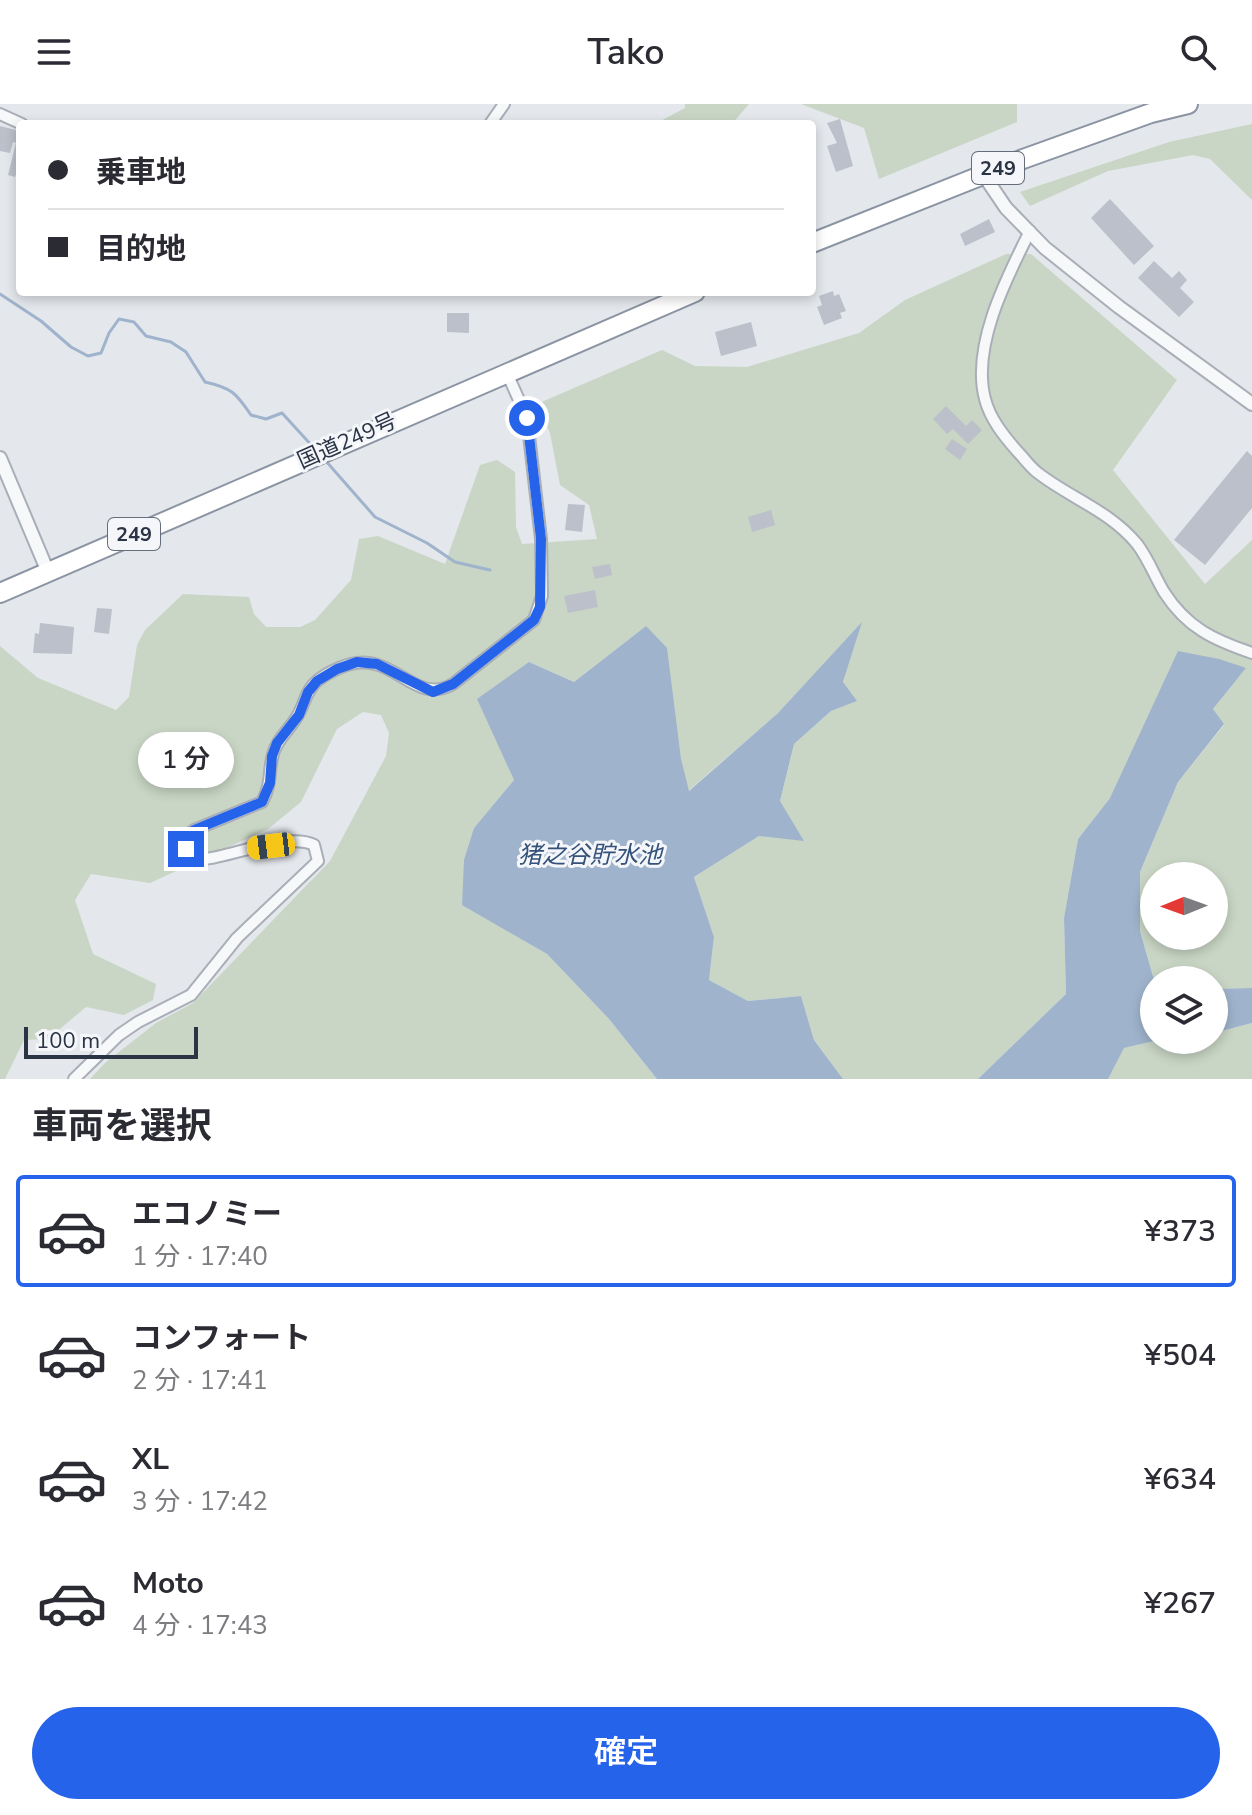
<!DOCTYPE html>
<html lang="ja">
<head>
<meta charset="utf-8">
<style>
	body { margin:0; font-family:"Nunito Sans","Noto Sans JP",sans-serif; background:#f2f2f3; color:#2b2b33; height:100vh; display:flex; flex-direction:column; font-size:30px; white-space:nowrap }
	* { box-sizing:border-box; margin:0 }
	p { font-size:26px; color:#7c7c81 }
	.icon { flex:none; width:44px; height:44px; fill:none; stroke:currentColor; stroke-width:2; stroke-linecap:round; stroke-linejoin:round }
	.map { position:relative; height:975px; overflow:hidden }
	.panel { display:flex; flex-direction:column; background:#fff; flex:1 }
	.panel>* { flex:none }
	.banner { position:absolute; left:16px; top:16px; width:800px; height:176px; border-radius:8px; box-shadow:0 4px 12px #0003; display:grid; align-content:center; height:176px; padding:0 32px; background:#fff }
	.needle { width:52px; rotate:269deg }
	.controls { position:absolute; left:1140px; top:758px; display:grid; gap:16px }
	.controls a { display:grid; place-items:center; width:88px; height:88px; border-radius:50%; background:#fff; box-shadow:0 4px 12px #0003; font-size:40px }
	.scale { position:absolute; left:24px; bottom:20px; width:174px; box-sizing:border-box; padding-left:8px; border:4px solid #2b3445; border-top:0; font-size:22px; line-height:28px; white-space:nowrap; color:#2b3445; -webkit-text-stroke:6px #f4f6f9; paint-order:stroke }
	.end { position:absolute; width:36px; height:36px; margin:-18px; border:10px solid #2563eb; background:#fff; box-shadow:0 0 0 4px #fff }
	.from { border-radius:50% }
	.bubble { position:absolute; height:56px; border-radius:28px; background:#fff; box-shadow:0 4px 12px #0003; font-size:26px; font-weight:600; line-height:56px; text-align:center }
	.car { position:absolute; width:24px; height:48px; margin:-24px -12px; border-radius:10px; box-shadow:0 0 6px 2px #0007; background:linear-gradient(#f5c518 24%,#345 0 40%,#f5c518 0 76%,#345 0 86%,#f5c518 0) }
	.banner b { display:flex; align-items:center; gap:28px; height:76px; font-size:30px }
	.banner b+b { border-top:2px solid #e1e1e2 }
	.banner i { width:20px; height:20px; background:#2b2b33 }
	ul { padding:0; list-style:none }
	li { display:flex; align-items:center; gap:24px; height:112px; margin:0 16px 12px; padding:0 16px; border:4px solid transparent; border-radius:8px }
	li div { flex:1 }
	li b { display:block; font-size:30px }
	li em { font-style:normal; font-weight:600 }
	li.selected { border-color:#2563eb }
	li>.icon { width:72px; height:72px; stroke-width:1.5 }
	h2 { padding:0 32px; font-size:36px; line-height:96px }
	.primary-button { display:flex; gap:16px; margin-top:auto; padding:16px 32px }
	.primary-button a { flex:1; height:92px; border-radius:48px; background:#2563eb; color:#fff; font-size:32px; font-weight:600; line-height:92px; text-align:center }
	header { display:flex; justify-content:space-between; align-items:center; height:104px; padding:0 32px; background:#fff; font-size:36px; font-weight:600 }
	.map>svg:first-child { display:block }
</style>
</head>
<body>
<header><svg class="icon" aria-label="menu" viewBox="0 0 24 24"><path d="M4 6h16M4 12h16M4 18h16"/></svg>Tako<svg class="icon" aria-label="search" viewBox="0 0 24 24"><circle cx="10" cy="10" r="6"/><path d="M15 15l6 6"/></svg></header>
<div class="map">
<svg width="1252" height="975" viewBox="0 0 1252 975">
	<rect width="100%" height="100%" fill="#e4e7ec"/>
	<path fill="#c9d6c5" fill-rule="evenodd" d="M685,0H749L732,20H655L685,4Z
		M801,0H1017V18L879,75L864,24Z
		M1252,20V96L1210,55L1193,51L1108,67L1030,102L1020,88L1169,38Z
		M1006,150H1031L1177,276L1113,366L1205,480L1252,436V884L1214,885V876H1154L1140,827V768L1178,678L1224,621L1213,605L1246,564L1110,694L1078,735L1064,814L1066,890L978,975H843L814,936L801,892L748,897L709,876L714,833L694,773L759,732L780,697L794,640L831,607L856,597L843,578L861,520L778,609L688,687L646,522L574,578L529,558L499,640L514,676L474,724L462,800L547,850L609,915L657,975H90L106,958L156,919L193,899L330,757L386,652L389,629L381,611L363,608L337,625L301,698L268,725L150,779L91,770L75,796L93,850L156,880L153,896L124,911L86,903L48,935L24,936L5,975H0V542L38,574L116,606L129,593L137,541L145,526L183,490L249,493L254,510L266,523H300L315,516L351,476L359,435L378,432L445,460L480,361L497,356L515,368L516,423L522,440L597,435L589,401L560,381L550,329L537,300L662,246L695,262L747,263L859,229L905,196ZM1154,772H1214V832H1154Z
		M1252,919V975H1108L1123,944L1158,936H1214V929Z"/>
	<path fill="#9fb4cc" d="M862,518L843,578L857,597L831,607L794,640L780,697L804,737L759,732L694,773L714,833L709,876L748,897L801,892L814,936L843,975H657L609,915L547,850L462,801L464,756L474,724L514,676L477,595L529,558L574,578L646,522L667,544L681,655L689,687L778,609Z
		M1178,547L1219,555L1246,564L1213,605L1224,620L1178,678L1140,768V827L1154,876V936H1158L1124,944L1108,975H978L1066,890L1064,814L1078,735L1110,694Z
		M1252,884V919L1214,929V885Z"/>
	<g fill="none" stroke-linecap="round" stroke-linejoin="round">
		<path stroke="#9fb4cc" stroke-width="3" d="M0,190L41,217L71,243L88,252L101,249L109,229L119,215L134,218L146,232L171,238L186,248L205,278C232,284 236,289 251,311L266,315L282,309L314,344
			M325,356L375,413L427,439L455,458L490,466"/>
	</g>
	<path fill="#bbc0ca" d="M840,15L853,62L836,68L827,42L837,39L827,19Z
		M0,22L20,27V71L16,70L15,73L8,71L16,39L13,38L10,49L0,47Z
		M1110,95L1154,142L1134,161L1091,114Z
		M989,115L995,128L965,142L960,130Z
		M1154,157L1172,174L1179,167L1187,176L1180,184L1194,198L1179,213L1138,174Z
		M833,187L834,192L839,190L846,207L840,209L842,214L824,221L817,203L822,201L819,192Z
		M447,209H469V229L447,228Z
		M751,218L757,242L721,252L715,228Z
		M946,302L966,322L972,316L982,326L968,340L953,325L947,330L933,315Z
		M952,335L967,345L960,356L945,345Z
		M1247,347L1252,352V404L1205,461L1174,436Z
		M568,400L585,401L582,428L565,426Z
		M771,406L775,421L752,428L748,413Z
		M610,460L612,471L595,475L592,463Z
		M595,486L598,503L568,509L564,492Z
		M97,504L112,505L109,530L94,528Z
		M40,519L74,523L72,550L33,549L35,529L39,530Z"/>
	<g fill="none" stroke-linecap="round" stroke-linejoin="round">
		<g stroke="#a9aeb7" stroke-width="14">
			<path id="minor" d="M0,10L22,20
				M490,20L504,0
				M1030,127C1007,173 971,242 985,295C990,315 1004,332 1017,347C1024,354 1030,363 1038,369C1070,394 1110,407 1137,440C1148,454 1155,473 1164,488C1187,524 1214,536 1252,549
				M74,975L119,931L138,918L191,891L237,834L318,757L314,741C290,728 232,752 205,755L186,745L185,733L194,726L262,698C272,680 268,669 273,650C277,634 292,624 299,609C305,598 307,585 317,577C323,572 332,567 339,564C393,540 411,604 453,580L534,516L542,492L541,435L527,314L506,267"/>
		</g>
		<g stroke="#a9aeb7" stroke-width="16">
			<path id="tertiary" d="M983,70L1006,104L1045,144L1119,203L1252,300
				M0,354L48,468"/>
		</g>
		<g stroke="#8b94a3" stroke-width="22">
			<path id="trunk" d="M812,139L1023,55L1151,9L1188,0
				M0,489L695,188"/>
		</g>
		<use href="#minor" stroke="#f7f8fa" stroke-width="10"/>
		<use href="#tertiary" stroke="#f7f8fa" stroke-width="12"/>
		<use href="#trunk" stroke="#fff" stroke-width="18"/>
	</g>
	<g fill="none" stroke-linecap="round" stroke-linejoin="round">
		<path stroke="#2563eb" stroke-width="10" d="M186,745L185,733L194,726L262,698L270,679L272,652L277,639L299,611L308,588L317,577L337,565L357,558L377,560L433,588L453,580L534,516L540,503L541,435L527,314"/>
	</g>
	<g text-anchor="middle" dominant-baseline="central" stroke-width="6" stroke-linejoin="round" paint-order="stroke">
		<g fill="#f4f6f9" stroke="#676e7b" stroke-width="2">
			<rect x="972" y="48" width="52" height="32" rx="6"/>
			<rect x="108" y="414" width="52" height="32" rx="6"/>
		</g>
		<g font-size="20" font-weight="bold" fill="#2b3445">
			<text x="998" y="64">249</text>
			<text x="134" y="430">249</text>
		</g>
		<g font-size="22" fill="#2b3445" stroke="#f4f6f9">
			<text transform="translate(347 337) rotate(-24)">国道249号</text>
		</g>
		<g font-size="24" font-style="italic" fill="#34527a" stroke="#f4f6f9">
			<text x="590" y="751">猪之谷貯水池</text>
		</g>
	</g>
</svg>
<div class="controls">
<a><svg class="needle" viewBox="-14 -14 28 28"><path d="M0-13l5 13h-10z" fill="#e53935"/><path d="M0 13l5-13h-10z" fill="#7c7c81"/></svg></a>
<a><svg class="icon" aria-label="layers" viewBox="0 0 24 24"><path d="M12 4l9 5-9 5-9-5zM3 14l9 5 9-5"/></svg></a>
</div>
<div class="scale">100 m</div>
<i class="end from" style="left:527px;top:314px"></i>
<i class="end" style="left:186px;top:745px"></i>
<div class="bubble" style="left:138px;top:628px;width:96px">1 分</div>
<i class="car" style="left:271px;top:742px;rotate:263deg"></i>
<div class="banner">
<b><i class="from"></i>乗車地</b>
<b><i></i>目的地</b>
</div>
</div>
<section class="panel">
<h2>車両を選択</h2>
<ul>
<li class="selected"><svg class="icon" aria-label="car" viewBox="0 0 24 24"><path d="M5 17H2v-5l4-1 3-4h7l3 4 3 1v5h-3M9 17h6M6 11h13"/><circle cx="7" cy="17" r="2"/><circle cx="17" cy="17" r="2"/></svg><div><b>エコノミー</b><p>1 分 · 17:40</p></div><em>¥373</em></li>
<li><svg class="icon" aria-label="car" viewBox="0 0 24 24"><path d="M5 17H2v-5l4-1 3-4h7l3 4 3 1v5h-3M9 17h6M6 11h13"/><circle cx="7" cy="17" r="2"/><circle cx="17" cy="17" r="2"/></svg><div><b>コンフォート</b><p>2 分 · 17:41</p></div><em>¥504</em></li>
<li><svg class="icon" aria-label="car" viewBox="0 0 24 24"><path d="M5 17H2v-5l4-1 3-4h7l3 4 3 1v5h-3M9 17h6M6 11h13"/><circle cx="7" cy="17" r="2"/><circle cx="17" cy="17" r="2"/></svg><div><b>XL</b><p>3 分 · 17:42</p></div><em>¥634</em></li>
<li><svg class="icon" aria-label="car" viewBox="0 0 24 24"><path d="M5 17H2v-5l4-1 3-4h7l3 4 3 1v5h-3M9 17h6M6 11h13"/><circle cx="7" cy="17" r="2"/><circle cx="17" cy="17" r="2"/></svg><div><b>Moto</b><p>4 分 · 17:43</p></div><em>¥267</em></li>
</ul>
<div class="primary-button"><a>確定</a></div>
</section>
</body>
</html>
